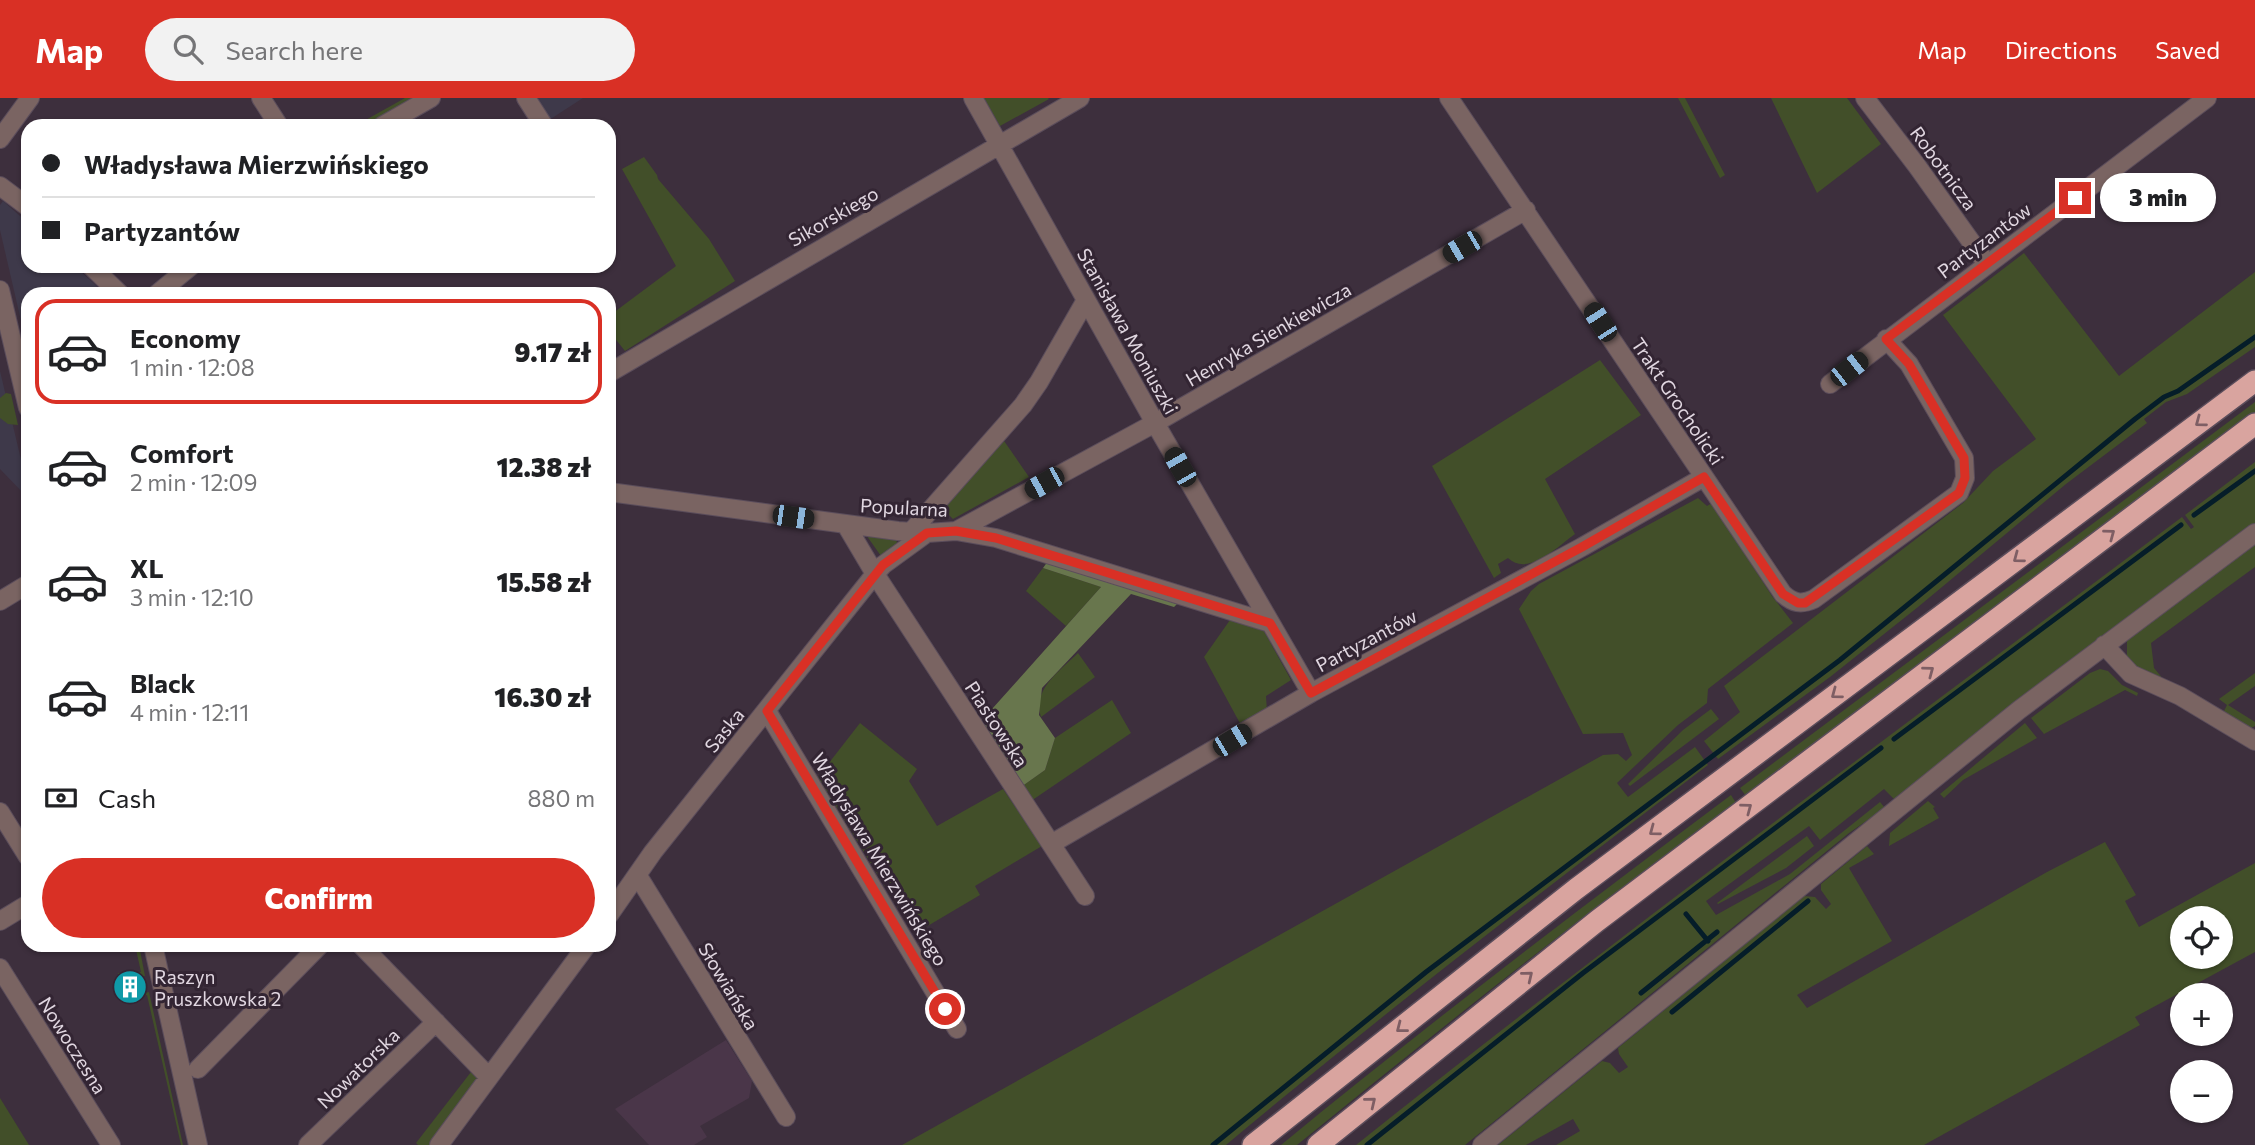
<!DOCTYPE html>
<html lang="en">
<head>
<meta charset="utf-8">
<style>
	body { margin:0; font-family:Commissioner,sans-serif; background:#f2f2f2; color:#202124; height:100vh; display:flex; flex-direction:column; font-size:26px; white-space:nowrap }
	* { box-sizing:border-box; margin:0 }
	p { font-size:23px; color:#757577 }
	.icon { flex:none; width:38px; height:38px; fill:none; stroke:currentColor; stroke-width:2; stroke-linecap:round; stroke-linejoin:round }
	.map { position:relative; flex:1; overflow:hidden }
	.sheet { position:absolute; left:21px; top:189px; width:595px; height:665px; display:flex; flex-direction:column; background:#fff; border-radius:21px; box-shadow:0 2px 5px #0004 }
	.sheet>* { flex:none }
	.hud { position:absolute; left:21px; top:21px; width:595px; height:154px; border-radius:21px; box-shadow:0 2px 5px #0004; display:grid; align-content:center; height:154px; padding:0 21px; background:#fff }
	.fabs { position:absolute; left:2170px; top:808px; display:grid; gap:14px }
	.fabs a { display:grid; place-items:center; width:63px; height:63px; border-radius:50%; background:#fff; box-shadow:0 2px 5px #0004; font-size:35px }
	.end { position:absolute; width:32px; height:32px; margin:-16px; border:9px solid #d93025; background:#fff; box-shadow:0 0 0 4px #fff }
	.from { border-radius:50% }
	.bubble { position:absolute; height:49px; border-radius:24px; background:#fff; box-shadow:0 2px 5px #0004; font-size:23px; font-weight:800; line-height:49px; text-align:center }
	.car { position:absolute; width:21px; height:42px; margin:-21px -10px; border-radius:9px; box-shadow:0 0 5px 2px #0007; background:linear-gradient(#222 24%,#8ab4d8 0 40%,#222 0 76%,#8ab4d8 0 86%,#222 0) }
	.hud b { display:flex; align-items:center; gap:24px; height:66px; font-size:26px }
	.hud b+b { border-top:2px solid #e0e0e0 }
	.hud i { width:18px; height:18px; background:#202124 }
	ul { padding:12px 0 0; list-style:none }
	li { display:flex; align-items:center; gap:21px; height:105px; margin:0 14px 10px; padding:0 7px; border:4px solid transparent; border-radius:21px }
	li div { flex:1 }
	li b { display:block; font-size:26px }
	li em { font-style:normal; font-weight:800 }
	li.current { border-color:#d93025 }
	li>.icon { width:63px; height:63px; stroke-width:1.5 }
	.pay { display:flex; align-items:center; gap:18px; height:77px; padding:0 21px; font-size:26px }
	.pay p { margin-inline-start:auto }
	.button { display:flex; gap:14px; margin-top:auto; padding:14px 21px }
	.button a { flex:1; height:80px; border-radius:42px; background:#d93025; color:#fff; font-size:28px; font-weight:800; line-height:80px; text-align:center }
	header { display:flex; align-items:center; gap:42px; box-sizing:border-box; height:98px; padding:0 35px; background:#d93025; color:#fff }
	header strong { font-size:33px }
	nav { display:flex; gap:38px; margin-inline-start:auto; font-size:24px }
	.search { width:490px; height:63px; background:#f2f2f2; display:flex; align-items:center; gap:18px; box-sizing:border-box; padding:0 24px; border-radius:38px; color:#757577; font-size:26px }
	.map>svg:first-child { display:block }
</style>
</head>
<body>
<header>
<strong>Map</strong>
<div class="search"><svg class="icon" aria-label="search" viewBox="0 0 24 24"><circle cx="10" cy="10" r="6"/><path d="M15 15l6 6"/></svg>Search here</div>
<nav><a>Map</a><a>Directions</a><a>Saved</a></nav>
</header>
<div class="map">
<svg width="2255" height="1047" viewBox="0 0 2255 1047">
	<rect width="100%" height="100%" fill="#3d2f3d"/>
	<path fill="#3e394a" d="M534,0H583L549,22Z
		M3,103L28,125V168H75L105,196H28V225L22,227L0,132V107Z
		M0,273L28,391V400L0,371Z"/>
	<path fill="#4a3649" d="M726,942L752,983L749,1000L700,1028L707,1039L694,1047H649L615,1011Z"/>
	<path fill="#424f29" fill-rule="evenodd" d="M405,0H415L365,28L362,24Z
		M984,0H1048L1049,1L1000,28Z
		M1678,0H1685L1725,77L1720,80Z
		M1771,0H1847L1881,46L1817,95Z
		M644,59L657,77L658,81L709,141L735,183L625,253L609,233V218L676,168L622,71Z
		M2024,155L2119,278L2255,174V249L2187,296L2166,304L2144,321L2147,325L2066,386L1918,509L1830,579L1718,661L1704,643L1740,614L1724,588L1963,405L1993,373L2036,341L1943,217Z
		M1600,262L1641,317L1545,381L1575,436C1557,449 1528,479 1508,460L1498,466L1501,475L1494,480L1432,368Z
		M6,295L11,296L18,327L8,326L0,320V300Z
		M2255,304V317L1746,698L1740,690Z
		M1002,340L1029,379L953,421L942,410Z
		M2255,364V425L2021,600L1895,702L1884,691L1820,742L1809,728L1706,803L1716,817L1790,776L1880,704L1885,710L1849,735L1465,1047H1356C1626,831 1905,627 2182,419L2191,431L2194,429L2185,417Z
		M1698,400L1707,408L1712,405L1772,498L1793,525L1708,591L1707,605L1678,627L1617,685L1628,699L1695,649L1708,667C1545,791 1383,915 1226,1047H902L1603,657L1618,656L1626,663L1632,657L1623,635L1583,636L1519,511L1531,493L1539,486Z
		M864,434L896,441L897,445L895,449L881,458Z
		M2255,446V469L2151,545L2154,570L2164,582L2138,571L2127,560V542Z
		M1043,470L1101,489L1066,528L1026,493Z
		M1230,522L1264,533L1291,582L1266,598L1267,614L1242,629L1204,559Z
		M1078,555L1095,579L1041,619C1032,591 1060,573 1078,555Z
		M2100,571L2108,573L2122,587L2138,595L2137,598L2125,592L2044,636L2031,620L2090,575Z
		M2255,575V588L2228,607L2255,624V628L2249,631L2223,615L2227,607L2219,601Z
		M1112,602L1131,635L1031,703L1021,689L1045,672L1055,640Z
		M1711,611L1719,621L1630,688L1628,686L1683,632Z
		M860,625L917,671L909,683L937,728L1003,691L1042,748L975,788L980,797L914,836L818,679Z
		M2025,625L2037,640L1963,682L1944,700L1940,696Z
		M1731,697L1736,705C1586,814 1441,930 1297,1047H1281C1428,926 1579,811 1731,697Z
		M1928,703L1935,709L1933,710L1939,720L1889,748L1890,735Z
		M1807,738L1814,748L1786,770L1718,806L1717,805Z
		M2105,744L2136,797L2125,803L2139,829L2255,765V854L2135,919L2140,927L1924,1047H1556L1580,1033L1573,1021L1526,1047H1498L1602,963L1610,965L1619,975L1628,969L1619,956L1618,950L1804,798L1815,799L1826,811L1831,806L1821,792V786L1867,748L1874,756L1849,770L1892,843L1797,897L1807,910L2047,774ZM2182,821H2221V859H2182Z
		M135,847H139L145,878L122,882L126,899L149,894L183,1047H181L147,897L124,902L118,875L141,874Z
		M471,974L479,983L432,1047H418L416,1045Z
		M0,1000L29,1047H0Z"/>
	<path fill="#68764d" d="M1048,463L1177,506L1174,509L1131,496L1042,590L1039,617L1055,640L1045,672L1021,689L984,630L992,611L1101,489L1043,470Z"/>
	<g fill="none" stroke-linecap="round" stroke-linejoin="round">
		<path stroke="#051d29" stroke-width="5" d="M2194,417L2255,373
			M1894,641L2181,427
			M1686,816L1708,843
			M1641,895L1717,834
			M1672,914L1808,803
			M1213,1047L1426,874L1840,562L2135,321L2164,299L2178,293L2255,239
			M1367,1047L1583,875L1881,650"/>
		<g stroke="#5b4d5b" stroke-width="20">
			<path id="minor" d="M261,0L279,28
				M526,0L544,28
				M973,0L1155,325L1311,595
				M1449,0L1783,496C1793,505 1801,507 1814,501L1959,395L1965,380L1964,360L1909,266L1886,241
				M1865,0L1917,68L1987,166
				M382,28L431,0
				M0,41L30,0
				M0,88L28,109
				M91,168L120,196
				M0,192L28,310
				M157,196L191,168
				M609,275L1080,0
				M1830,286L2207,0
				M609,394L898,433L927,435L956,433L996,440L1270,525
				M846,427L875,476L1085,798
				M956,433L1155,325L1526,112
				M911,434L1023,307L1039,284L1086,202
				M0,503L28,486
				M2104,547L2131,576L2180,598L2255,643
				M767,613L957,931
				M0,714L28,759
				M1051,746L1311,595L1582,449L1704,379
				M638,778L786,1019
				M609,817L653,754L875,476L883,467L927,435
				M0,823L28,806
				M153,847L198,1047
				M361,847L489,979
				M0,870L111,1047
				M198,971L320,847
				M308,1047L436,924
				M439,1047L587,847
				M1482,1047L2019,612L2255,435"/>
		</g>
		<g stroke="#5b4d5b" stroke-width="24">
			<path id="highway" d="M1253,1047L1576,791L2255,283
				M1318,1047L1597,823L2255,326"/>
		</g>
		<use href="#minor" stroke="#7a6462" stroke-width="18"/>
		<use href="#highway" stroke="#d9a49f" stroke-width="21"/>
	</g>
	<defs><path id="oneway-chevron" d="M-2-3.5L2.5 0L-2 3.5" fill="none" stroke-width="1.6" stroke-linecap="round" stroke-linejoin="round" transform="scale(1.75)"/></defs>
	<g stroke="#7e5e64">
		<use href="#oneway-chevron" transform="translate(2200 324) rotate(143)"/>
		<use href="#oneway-chevron" transform="translate(2110 436) rotate(-37)"/>
		<use href="#oneway-chevron" transform="translate(2018 460) rotate(143)"/>
		<use href="#oneway-chevron" transform="translate(1929 573) rotate(-37)"/>
		<use href="#oneway-chevron" transform="translate(1836 596) rotate(143)"/>
		<use href="#oneway-chevron" transform="translate(1747 710) rotate(-37)"/>
		<use href="#oneway-chevron" transform="translate(1654 733) rotate(143)"/>
		<use href="#oneway-chevron" transform="translate(1528 878) rotate(-39)"/>
		<use href="#oneway-chevron" transform="translate(1401 930) rotate(142)"/>
		<use href="#oneway-chevron" transform="translate(1371 1004) rotate(-39)"/>
	</g>
	<g fill="none" stroke-linecap="round" stroke-linejoin="round">
		<path stroke="#d93025" stroke-width="9" d="M945,911L767,613L883,467L927,435L956,433L996,440L1270,525L1311,595L1582,449L1704,379L1783,496L1798,505H1805L1959,395L1965,380L1964,360L1909,266L1886,241L2075,100"/>
	</g>
	<defs>
		<g id="building-disc" transform="scale(1.75)"><circle r="9.5" fill="#0f9aa8" stroke="#332533"/><path d="M-4-6H4V6H1V3H-1V6H-4ZM-2.5-4.3h1.7v1.8h-1.7ZM.8-4.3h1.7v1.8H.8ZM-2.5-1h1.7V.8h-1.7ZM.8-1h1.7V.8H.8Z" fill="#fff"/></g>
	</defs>
	<g fill-rule="evenodd">
		<use href="#building-disc" x="130" y="889"/>
	</g>
	<g text-anchor="middle" dominant-baseline="central" stroke-width="6" stroke-linejoin="round" paint-order="stroke">
		<g font-size="19" fill="#e1d7e1" stroke="#332533">
			<text transform="translate(1944 70) rotate(54)">Robotnicza</text>
			<text transform="translate(833 118) rotate(-30)">Sikorskiego</text>
			<text transform="translate(1984 142) rotate(-37)">Partyzantów</text>
			<text transform="translate(1128 233) rotate(61)">Stanisława Moniuszki</text>
			<text transform="translate(1268 236) rotate(-30)">Henryka Sienkiewicza</text>
			<text transform="translate(1678 303) rotate(56)">Trakt Grocholicki</text>
			<text transform="translate(904 409) rotate(3)">Popularna</text>
			<text transform="translate(1366 542) rotate(-28)">Partyzantów</text>
			<text transform="translate(997 626) rotate(57)">Piastowska</text>
			<text transform="translate(724 632) rotate(-51)">Saska</text>
			<text transform="translate(880 761) rotate(59)">Władysława Mierzwińskiego</text>
			<text transform="translate(729 888) rotate(59)">Słowiańska</text>
			<text transform="translate(73 947) rotate(58)">Nowoczesna</text>
			<text transform="translate(358 970) rotate(-44)">Nowatorska</text>
		</g>
		<g font-size="19" fill="#e1d7e1" stroke="#332533" text-anchor="start">
			<text x="154" y="878">Raszyn<tspan x="154" dy="22">Pruszkowska 2</tspan></text>
		</g>
	</g>
</svg>
<div class="fabs">
<a><svg class="icon" aria-label="locate" viewBox="0 0 24 24"><circle cx="12" cy="12" r="6"/><path d="M12 2v4M12 18v4M2 12h4M18 12h4"/></svg></a>
<a>+</a>
<a>−</a>
</div>
<i class="end from" style="left:945px;top:911px"></i>
<i class="end" style="left:2075px;top:100px"></i>
<div class="bubble" style="left:2100px;top:75px;width:116px">3 min</div>
<i class="car" style="left:1462px;top:149px;rotate:240deg"></i>
<i class="car" style="left:1600px;top:224px;rotate:327deg"></i>
<i class="car" style="left:1849px;top:271px;rotate:52deg"></i>
<i class="car" style="left:1180px;top:369px;rotate:330deg"></i>
<i class="car" style="left:1044px;top:385px;rotate:241deg"></i>
<i class="car" style="left:793px;top:419px;rotate:98deg"></i>
<i class="car" style="left:1232px;top:642px;rotate:59deg"></i>
<div class="hud">
<b><i class="from"></i>Władysława Mierzwińskiego</b>
<b><i></i>Partyzantów</b>
</div>
<section class="sheet">
<ul>
<li class="current"><svg class="icon" aria-label="car" viewBox="0 0 24 24"><path d="M5 17H2v-5l4-1 3-4h7l3 4 3 1v5h-3M9 17h6M6 11h13"/><circle cx="7" cy="17" r="2"/><circle cx="17" cy="17" r="2"/></svg><div><b>Economy</b><p>1 min · 12:08</p></div><em>9.17 zł</em></li>
<li><svg class="icon" aria-label="car" viewBox="0 0 24 24"><path d="M5 17H2v-5l4-1 3-4h7l3 4 3 1v5h-3M9 17h6M6 11h13"/><circle cx="7" cy="17" r="2"/><circle cx="17" cy="17" r="2"/></svg><div><b>Comfort</b><p>2 min · 12:09</p></div><em>12.38 zł</em></li>
<li><svg class="icon" aria-label="car" viewBox="0 0 24 24"><path d="M5 17H2v-5l4-1 3-4h7l3 4 3 1v5h-3M9 17h6M6 11h13"/><circle cx="7" cy="17" r="2"/><circle cx="17" cy="17" r="2"/></svg><div><b>XL</b><p>3 min · 12:10</p></div><em>15.58 zł</em></li>
<li><svg class="icon" aria-label="car" viewBox="0 0 24 24"><path d="M5 17H2v-5l4-1 3-4h7l3 4 3 1v5h-3M9 17h6M6 11h13"/><circle cx="7" cy="17" r="2"/><circle cx="17" cy="17" r="2"/></svg><div><b>Black</b><p>4 min · 12:11</p></div><em>16.30 zł</em></li>
</ul>
<div class="pay"><svg class="icon" aria-label="cash" viewBox="0 0 24 24"><path d="M3 7h18v10H3z"/><circle cx="12" cy="12" r="2"/></svg>Cash<p>880 m</p></div>
<div class="button"><a>Confirm</a></div>
</section>
</div>
</body>
</html>
